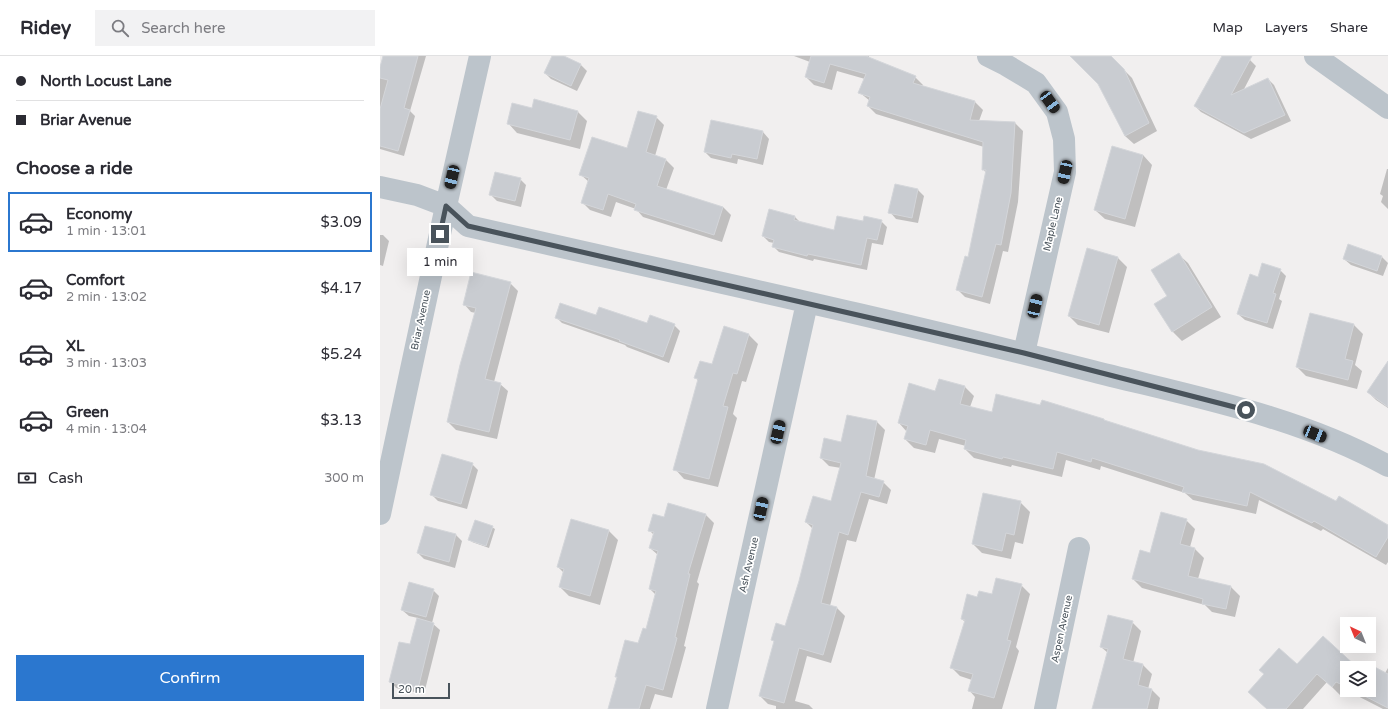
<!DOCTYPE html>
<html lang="en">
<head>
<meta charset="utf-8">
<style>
	body { margin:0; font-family:"Varela Round",sans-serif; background:#f2f2f3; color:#2b2b33; height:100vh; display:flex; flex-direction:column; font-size:15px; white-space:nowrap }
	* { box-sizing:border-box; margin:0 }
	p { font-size:13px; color:#7c7c81 }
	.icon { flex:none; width:22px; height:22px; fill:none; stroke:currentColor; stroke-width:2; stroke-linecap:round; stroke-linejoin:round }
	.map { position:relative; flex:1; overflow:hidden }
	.drawer { display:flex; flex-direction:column; background:#fff; width:380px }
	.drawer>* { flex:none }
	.guide { display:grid; align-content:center; height:88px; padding:0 16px; background:#fff }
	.needle { width:26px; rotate:317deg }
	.controls { position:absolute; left:960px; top:561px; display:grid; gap:8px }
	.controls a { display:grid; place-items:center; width:36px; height:36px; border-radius:0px; background:#fff; box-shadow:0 4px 16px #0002; font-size:20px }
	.scale { position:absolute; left:12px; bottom:10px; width:58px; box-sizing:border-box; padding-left:4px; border:2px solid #49535b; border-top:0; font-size:11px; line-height:14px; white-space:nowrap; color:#49535b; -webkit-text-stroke:3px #fff; paint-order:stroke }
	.end { position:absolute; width:18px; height:18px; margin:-9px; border:5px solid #49535b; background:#fff; box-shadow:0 0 0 2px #fff }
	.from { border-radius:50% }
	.bubble { position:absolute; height:28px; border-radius:0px; background:#fff; box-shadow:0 4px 16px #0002; font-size:13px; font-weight:600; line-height:28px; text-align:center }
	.car { position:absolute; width:12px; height:24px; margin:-12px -6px; border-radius:5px; box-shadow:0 0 3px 1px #0007; background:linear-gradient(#222 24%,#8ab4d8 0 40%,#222 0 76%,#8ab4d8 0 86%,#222 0) }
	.guide b { display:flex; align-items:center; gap:14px; height:38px; font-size:15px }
	.guide b+b { border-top:1px solid #e1e1e2 }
	.guide i { width:10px; height:10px; background:#2b2b33 }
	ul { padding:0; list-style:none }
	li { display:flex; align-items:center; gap:12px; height:60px; margin:0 8px 6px; padding:0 8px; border:2px solid transparent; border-radius:0px }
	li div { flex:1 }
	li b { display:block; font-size:15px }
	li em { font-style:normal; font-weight:600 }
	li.on { border-color:#2b77cf }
	li>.icon { width:36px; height:36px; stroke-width:1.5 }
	h2 { padding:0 16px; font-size:18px; line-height:48px }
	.pay { display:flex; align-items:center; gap:10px; height:44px; padding:0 16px; font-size:15px }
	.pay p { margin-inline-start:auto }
	.action { display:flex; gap:8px; margin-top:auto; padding:8px 16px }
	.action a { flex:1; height:46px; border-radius:0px; background:#2b77cf; color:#fff; font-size:16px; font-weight:600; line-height:46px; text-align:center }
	header { display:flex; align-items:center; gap:24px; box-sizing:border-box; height:56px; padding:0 20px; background:#fff; border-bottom:1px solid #e1e1e2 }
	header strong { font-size:19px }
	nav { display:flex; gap:22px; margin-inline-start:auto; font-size:14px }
	.search { width:280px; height:36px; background:#f2f2f3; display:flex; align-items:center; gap:10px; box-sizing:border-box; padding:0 14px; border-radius:0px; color:#7c7c81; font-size:15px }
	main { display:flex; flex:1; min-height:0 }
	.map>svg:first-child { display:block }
</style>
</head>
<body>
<header>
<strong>Ridey</strong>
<div class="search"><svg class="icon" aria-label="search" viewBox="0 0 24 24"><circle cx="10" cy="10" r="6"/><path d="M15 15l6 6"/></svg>Search here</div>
<nav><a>Map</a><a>Layers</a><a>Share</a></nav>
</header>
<main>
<section class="drawer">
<div class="guide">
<b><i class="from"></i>North Locust Lane</b>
<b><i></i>Briar Avenue</b>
</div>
<h2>Choose a ride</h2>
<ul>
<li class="on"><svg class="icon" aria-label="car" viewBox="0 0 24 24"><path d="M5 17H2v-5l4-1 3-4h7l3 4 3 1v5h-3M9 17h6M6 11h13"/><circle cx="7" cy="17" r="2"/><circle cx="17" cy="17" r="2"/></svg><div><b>Economy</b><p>1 min · 13:01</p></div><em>$3.09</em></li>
<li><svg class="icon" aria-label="car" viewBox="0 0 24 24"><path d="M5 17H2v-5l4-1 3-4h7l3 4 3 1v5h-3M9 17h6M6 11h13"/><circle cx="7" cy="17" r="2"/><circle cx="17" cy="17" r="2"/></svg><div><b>Comfort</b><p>2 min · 13:02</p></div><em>$4.17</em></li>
<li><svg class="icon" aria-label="car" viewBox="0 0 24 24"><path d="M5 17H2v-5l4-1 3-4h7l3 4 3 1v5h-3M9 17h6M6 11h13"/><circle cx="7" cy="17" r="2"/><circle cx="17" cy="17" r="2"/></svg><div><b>XL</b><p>3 min · 13:03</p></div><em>$5.24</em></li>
<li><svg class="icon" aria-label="car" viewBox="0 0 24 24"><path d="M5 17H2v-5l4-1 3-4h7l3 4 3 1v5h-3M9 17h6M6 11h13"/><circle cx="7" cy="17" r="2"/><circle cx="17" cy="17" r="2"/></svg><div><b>Green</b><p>4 min · 13:04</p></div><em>$3.13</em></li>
</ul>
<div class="pay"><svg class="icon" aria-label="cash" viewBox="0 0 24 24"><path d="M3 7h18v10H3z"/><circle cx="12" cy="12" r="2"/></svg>Cash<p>300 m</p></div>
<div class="action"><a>Confirm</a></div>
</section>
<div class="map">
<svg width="1008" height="653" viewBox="0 0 1008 653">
	<rect width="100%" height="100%" fill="#f1efef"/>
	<path fill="#0003" d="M7,0H46L30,55L35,60L24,100L0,93V13Z
		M173,0H182L200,8L207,15L197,35L171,23L165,17Z
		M414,0H489V2L535,21L543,29L542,30L595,46L603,54L599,65L635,67L643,75L638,146L628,196L623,195L610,248L585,241L577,233L589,202L606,117L603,113L604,91L496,58L488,50L490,45L479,36L485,23L457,15L452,34L434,29L426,21L430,6Z
		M698,0H730L752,22L777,75L754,88L745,80L719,27Z
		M843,0H862L870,4L876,10L863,35L888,23L894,29L911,65L871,83L821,56L815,50Z
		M154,45L198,56L207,65L200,93L137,77L128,67L152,53Z
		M276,61L284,69L275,100L286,104L294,112L286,134L343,151L351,159L342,186L263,161L256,153L236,146L231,161L210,154L202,146L209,126L200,118L248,93Z
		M383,76L389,83L383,109L358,103L357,108L331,102L325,96Z
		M763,99L772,109L755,171L725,163L715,154Z
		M1007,113H1008V153L1001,146L1003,140L1000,138Z
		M140,123L146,129L141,151L117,145L110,138Z
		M516,129L538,134L544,140L538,167L516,163L510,156Z
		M415,161L421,167L455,176L501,165L507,171L503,189L492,187L487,214L434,203L433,205L399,196L393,190L394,187L389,186L383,180Z
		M0,179H3L9,185L3,210L0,209Z
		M707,193L738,202L747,211L729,277L698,269L689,260Z
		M798,198L808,207L841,261L802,285L793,276L776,248L789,240Z
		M1002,201L1008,207L1003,220L971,209L964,203Z
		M900,214L906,220L899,243L902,245L893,273L865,264L858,258L878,222Z
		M130,227L138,235L114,326L120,328L128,335L117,383L76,374L68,366L96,257L91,256L84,248Z
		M217,260L268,268L294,269L300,275L289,307L247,291L245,289L182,267L176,261Z
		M974,269L983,278L975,309L982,315L977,333L926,320L917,311Z
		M369,279L378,288L366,326L362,325L353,358L357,362L338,431L304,423L295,413L318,325L316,322L333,310Z
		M1008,314V352L996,344L988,336Z
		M585,331L594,340L590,351L612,357L725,366L957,446L1008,470V506L1006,509L943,473L941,475L879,444L876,458L813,444L805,437L721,410L720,414L686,404L682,421L632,409L631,411L594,402L585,393L586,390L559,383L555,397L534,392L525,383L527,376L519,367L556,336Z
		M497,366L505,374L494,424L503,426L511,434L507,448L489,443L476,486L467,484L450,550L457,552L465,560L451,607L427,600L415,645L429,649L433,653H396V650L388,648L380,640L395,586L393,584L406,571L420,525L433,473L426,466L451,446L461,412L449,410L441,402L462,387Z
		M92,408L98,414L87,453L58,445L52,439Z
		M640,446L650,456L643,488L635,486L631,503L602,497L593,488Z
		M325,458L334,467L317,526L319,528L304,590L306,591L292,642L275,638L270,653H229L238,622L236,620L259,589L267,575L276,539L270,533L278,499L270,492L274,479L269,474L285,462Z
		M191,464L229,475L238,484L220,549L189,540L180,531L184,517L178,511Z
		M806,464L815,473L810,491L815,493L824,502L818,523L851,531L860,540L855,561L832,556L825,549L762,532L753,523L770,498Z
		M112,471L115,473L109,492L92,486L90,483Z
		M76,479L82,485L75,512L44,503L38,497Z
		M641,529L650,538L636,591L639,595L622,653H592L595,641L589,634L592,624L580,620L571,611L585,566L582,563L598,542L612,539Z
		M53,534L59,540L52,567L60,574L44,638L16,632L10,625L31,590L38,562L29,560L22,554Z
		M752,566L761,575L753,607L763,609L772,618L768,633L772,634L780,642L778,653H713L728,597L721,591Z
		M990,609L1005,617L1008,612V653H1003L966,634L961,640L947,626L923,653H887L878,645L917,610L977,612H967V634H989L988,612Z"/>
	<path fill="#c9ccd1" stroke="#d4d6da" d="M3,0H38L24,52L30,54L18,95L0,90V53L8,24L0,22V11Z
		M172,0H184L201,8L191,30L164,17Z
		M431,0H486L536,20L533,27L595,45L590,64L635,66L631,137L621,189L616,188L602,241L576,234L585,200L588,201L606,114H602L603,86L487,50L490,41L478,37L486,18L450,8L444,27L425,21Z
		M690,0H731L744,13L769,67L745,80L718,28Z
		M842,0H872L851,39L888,22L905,59L864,77L814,50Z
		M154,43L198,55L190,84L127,68L132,47L152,52Z
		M258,55L277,60L266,96L286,103L277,130L343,151L334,179L254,154L256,148L228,138L223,154L201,147L209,122L199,119L212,81L247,92Z
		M331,64L383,75L377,103L352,98L351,102L324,96Z
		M732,90L763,99L745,163L714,154Z
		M115,116L141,122L135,145L109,139Z
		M515,128L538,133L532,162L508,157Z
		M389,153L415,160L414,164L454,174L457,160L483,165L484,160L502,164L497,184L487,182L481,209L428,198L427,200L392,191L394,184L382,180Z
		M968,188L1002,200L997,215L963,203Z
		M707,192L738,201L719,269L688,260Z
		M799,197L832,251L792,276L774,248L787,240L771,214Z
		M882,207L901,213L893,237L896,238L887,267L857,258L870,218L878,221Z
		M91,216L131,226L105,323L121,327L109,376L67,366L80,309L96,252L83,249Z
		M180,247L216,259L219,251L267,267L270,259L295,268L283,301L239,285L240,284L175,262Z
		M930,257L974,268L965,303L973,305L968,324L916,311Z
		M344,270L369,278L357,318L353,317L343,350L348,351L329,423L293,414L318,323L314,322L320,305L332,308Z
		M1008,305V351L987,336Z
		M559,323L585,330L580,348L612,356L616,338L660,349L662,344L724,363V364L818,394L884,408L956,445L959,440L1008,469V481L996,501L934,465L932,467L870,436L867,450L802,436L804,431L712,402L711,406L677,396L673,413L623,401L622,403L584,393L586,384L550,374L546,389L524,383L528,370L518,367L529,327L555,335Z
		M467,359L497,365L486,420L504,425L499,441L481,436L468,479L459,476L441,547L457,551L443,599L419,592L404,647L379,640L394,585L391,584L396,567L405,570L419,525L433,469L425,466L433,440L451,445L461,407L440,402L444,382L461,386Z
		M62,398L93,407L81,448L50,439Z
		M603,437L641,445L634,479L626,477L622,495L592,488Z
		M288,447L326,458L308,518H310L295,581L297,582L283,634L266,629L259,653H228L237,621H235L245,584L258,587L263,572L266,573L276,535L269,533L278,495L269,492L274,476L268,475L273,458L284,461Z
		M781,456L807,463L800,488L815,492L808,520L851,530L846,553L822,548L823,543L752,523L760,494L770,497Z
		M191,463L229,474L210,540L179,531L184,513L177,511Z
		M95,464L113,470L106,490L88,484Z
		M45,470L76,478L69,506L37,497Z
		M616,522L642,528L627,584L631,585L614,642L588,635L593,618L570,612L585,564L581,563L587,538L597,541L599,535L612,538Z
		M29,526L54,533L46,561L21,554Z
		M728,559L753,565L743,603L763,608L758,629L772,633L767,653H712L728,593L720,591Z
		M37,562L54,567L38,633L9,626L19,586L30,588Z
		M943,580L978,612H967V631L956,626L952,631L937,618L906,653H887L868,636L884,618L879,614L899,592L917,608Z
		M989,608L1008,618V652L973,634H989V612H987Z"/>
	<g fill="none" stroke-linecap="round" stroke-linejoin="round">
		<path stroke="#bcc4cb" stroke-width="22" d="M608,0L626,9L656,27L677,56L684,83L685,116L644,297
			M935,0L1008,52
			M0,131L37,139L66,150L88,170C295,217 503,261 708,314C810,340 916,359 1008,410
			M0,458L66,150L100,0
			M337,653L427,247
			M665,653L699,492"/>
	</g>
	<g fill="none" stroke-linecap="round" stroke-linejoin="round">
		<path stroke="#49535b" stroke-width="5" d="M60,178L66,150L88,170L644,297L866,354"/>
	</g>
	<g text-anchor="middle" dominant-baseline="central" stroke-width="3.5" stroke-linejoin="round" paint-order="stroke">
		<g font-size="10" fill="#49535b" stroke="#fff">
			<text transform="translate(673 168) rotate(-77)">Maple Lane</text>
			<text transform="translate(41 264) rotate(-78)">Briar Avenue</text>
			<text transform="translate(369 509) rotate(-77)">Ash Avenue</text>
			<text transform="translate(682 573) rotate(-78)">Aspen Avenue</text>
		</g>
	</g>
</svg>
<div class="controls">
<a><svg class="needle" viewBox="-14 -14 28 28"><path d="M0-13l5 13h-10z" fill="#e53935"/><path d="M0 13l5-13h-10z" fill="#7c7c81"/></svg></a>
<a><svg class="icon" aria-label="layers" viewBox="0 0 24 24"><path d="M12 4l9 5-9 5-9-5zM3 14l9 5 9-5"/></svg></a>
</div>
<div class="scale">20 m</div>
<i class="end from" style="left:866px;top:354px"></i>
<i class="end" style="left:60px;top:178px"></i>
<div class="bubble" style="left:27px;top:192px;width:66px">1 min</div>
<i class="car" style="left:670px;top:46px;rotate:144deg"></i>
<i class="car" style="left:685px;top:116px;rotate:192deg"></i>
<i class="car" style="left:72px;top:121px;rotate:193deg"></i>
<i class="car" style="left:655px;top:250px;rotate:13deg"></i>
<i class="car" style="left:398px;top:376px;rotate:13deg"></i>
<i class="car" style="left:935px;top:378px;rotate:112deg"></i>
<i class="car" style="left:381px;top:453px;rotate:12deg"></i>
</div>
</main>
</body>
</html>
